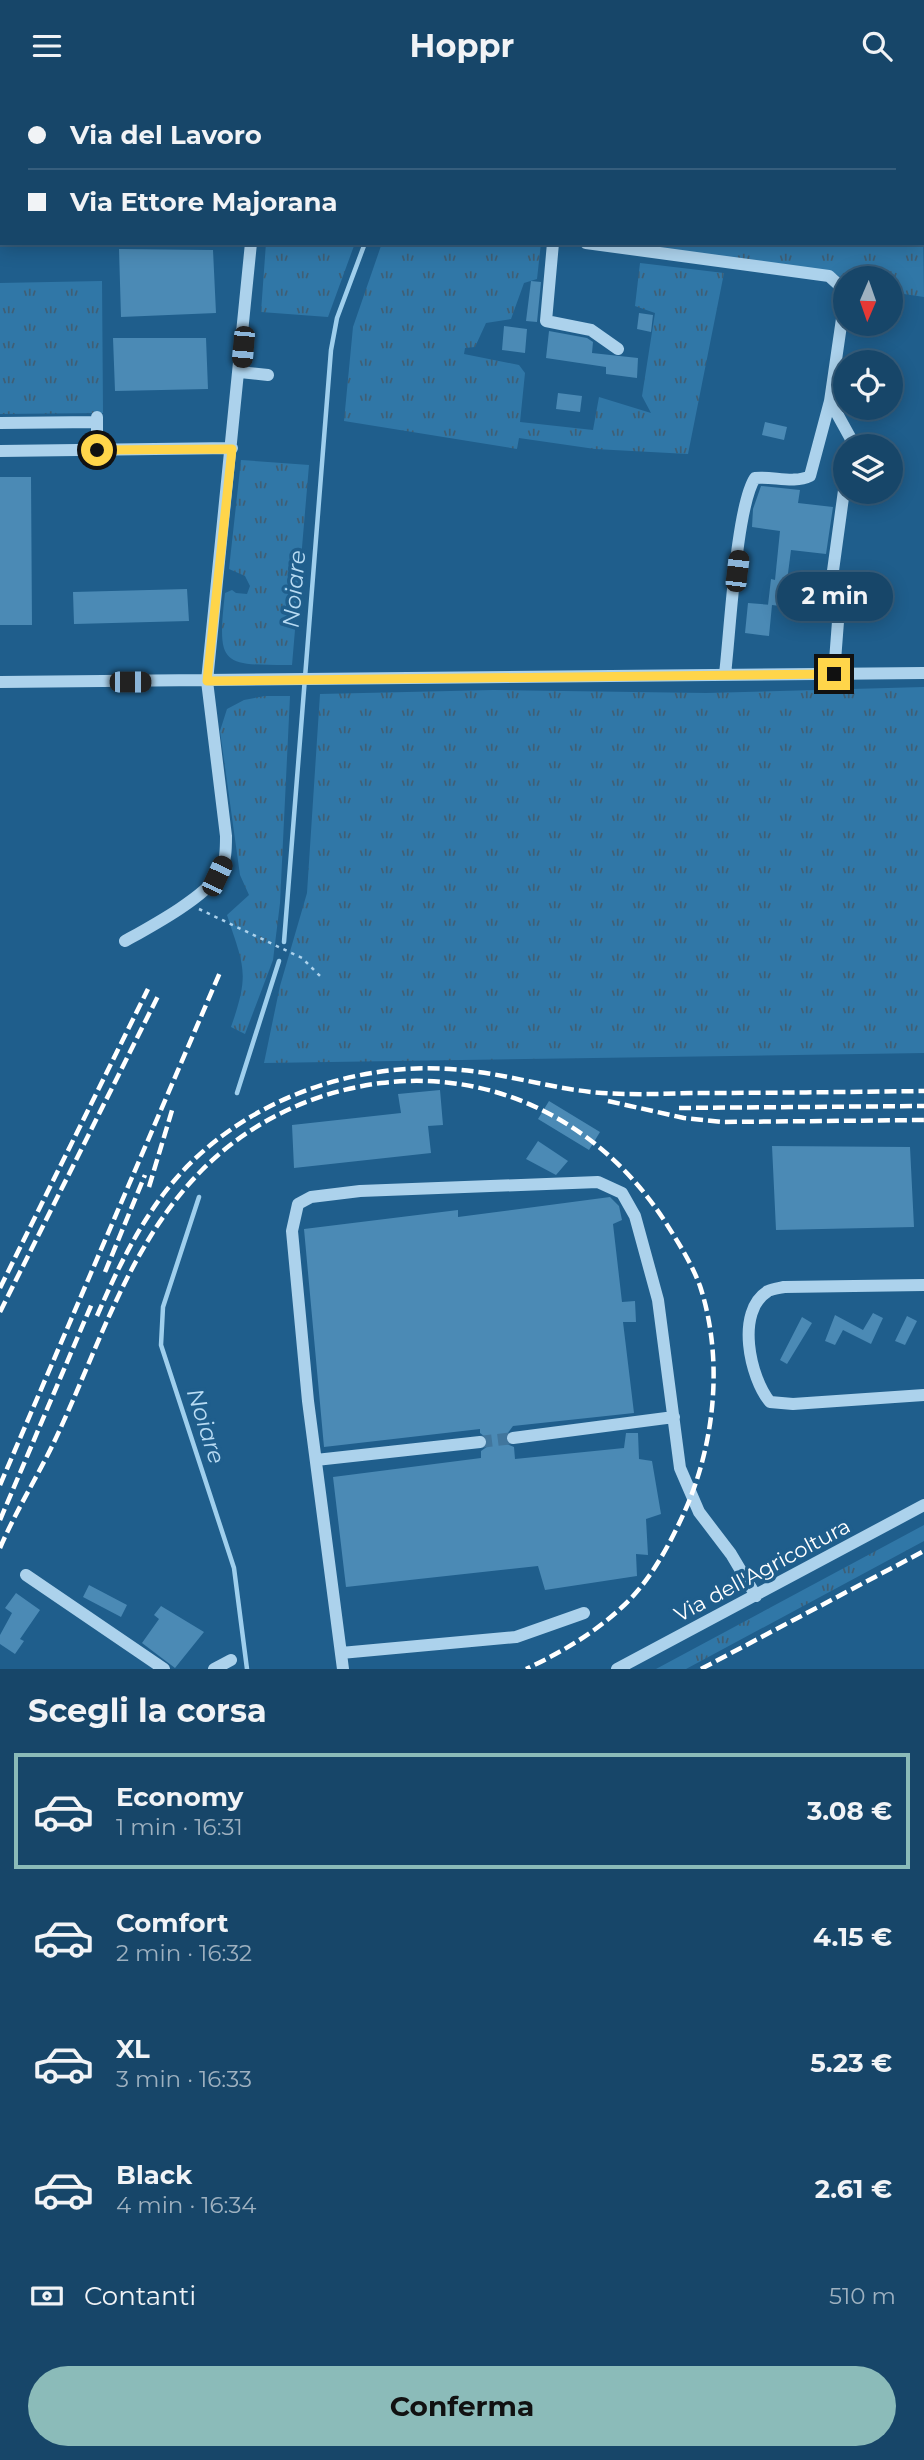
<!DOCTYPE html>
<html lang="it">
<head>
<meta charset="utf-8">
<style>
	body { margin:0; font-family:Montserrat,sans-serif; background:#204d6f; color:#f1f3f6; height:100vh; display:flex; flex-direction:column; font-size:26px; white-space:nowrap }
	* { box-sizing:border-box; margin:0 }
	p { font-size:23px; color:#9eb1c0 }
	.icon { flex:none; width:38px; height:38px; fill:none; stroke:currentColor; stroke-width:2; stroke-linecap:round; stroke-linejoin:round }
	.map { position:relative; height:1578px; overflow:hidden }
	.panel { display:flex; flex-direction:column; background:#174669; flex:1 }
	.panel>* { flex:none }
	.banner { position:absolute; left:0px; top:0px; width:924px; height:154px; box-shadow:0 4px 18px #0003,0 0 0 2px #365e7d; display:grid; align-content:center; height:154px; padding:0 28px; background:#174669 }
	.needle { width:46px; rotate:182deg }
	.controls { position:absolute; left:833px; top:175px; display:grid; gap:14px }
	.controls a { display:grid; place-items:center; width:70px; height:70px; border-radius:50%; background:#174669; box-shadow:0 4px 18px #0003,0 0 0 2px #365e7d; font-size:35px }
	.end { position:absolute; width:32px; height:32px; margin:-16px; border:9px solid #ffd54a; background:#111; box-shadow:0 0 0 4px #111 }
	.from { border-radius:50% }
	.bubble { position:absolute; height:49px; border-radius:24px; background:#174669; box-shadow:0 4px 18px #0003,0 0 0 2px #365e7d; font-size:23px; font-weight:700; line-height:49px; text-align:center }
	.car { position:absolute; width:21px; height:42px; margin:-21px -10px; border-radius:9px; box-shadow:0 0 5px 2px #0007; background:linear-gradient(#222 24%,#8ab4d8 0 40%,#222 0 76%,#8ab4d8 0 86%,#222 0) }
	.banner b { display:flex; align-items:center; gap:24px; height:66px; font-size:26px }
	.banner b+b { border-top:2px solid #365e7d }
	.banner i { width:18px; height:18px; background:#f1f3f6 }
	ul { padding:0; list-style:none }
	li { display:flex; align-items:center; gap:21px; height:116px; margin:0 14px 10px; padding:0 14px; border:4px solid transparent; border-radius:0px }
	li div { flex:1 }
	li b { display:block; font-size:26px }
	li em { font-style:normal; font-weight:700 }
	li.selected { border-color:#8bbbb9 }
	li>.icon { width:63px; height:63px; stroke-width:1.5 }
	h2 { padding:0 28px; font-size:32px; line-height:84px }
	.pay { display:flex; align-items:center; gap:18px; height:77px; padding:0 28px; font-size:26px }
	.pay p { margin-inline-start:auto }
	.primary-button { display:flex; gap:14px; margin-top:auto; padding:14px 28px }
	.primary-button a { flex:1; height:80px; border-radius:42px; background:#8bbbb9; color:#111; font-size:28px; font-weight:700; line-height:80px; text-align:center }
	header { display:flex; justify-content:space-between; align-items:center; height:91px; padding:0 28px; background:#174669; font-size:32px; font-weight:700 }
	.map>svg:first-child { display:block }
</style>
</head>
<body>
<header><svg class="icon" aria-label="menu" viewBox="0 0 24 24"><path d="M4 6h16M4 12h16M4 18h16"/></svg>Hoppr<svg class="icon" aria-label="search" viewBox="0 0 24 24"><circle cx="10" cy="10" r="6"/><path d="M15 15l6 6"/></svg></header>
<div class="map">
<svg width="924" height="1578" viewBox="0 0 924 1578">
	<defs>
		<pattern id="grass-tufts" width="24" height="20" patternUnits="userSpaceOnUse" patternTransform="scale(1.75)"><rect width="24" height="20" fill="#3077a7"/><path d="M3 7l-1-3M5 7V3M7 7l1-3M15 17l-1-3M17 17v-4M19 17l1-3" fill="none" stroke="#3f5f75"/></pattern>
	</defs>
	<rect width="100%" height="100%" fill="#1f5e8c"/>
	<path fill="url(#grass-tufts)" d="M922,65L924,206L891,201V187H845V190L836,183L623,152H922Z
		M266,152H355L328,226L261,221Z
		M382,152H541L537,188L524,192L511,228L486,232L475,256L465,257L464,263L519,274L525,282L520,331L593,339L599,306L651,322L642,305L655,222L635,215L640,172L724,182L688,363L595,358L519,347L517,358L344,330L353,236Z
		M102,190L103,322L0,323V192Z
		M241,369L309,374L292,574C221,574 217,575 225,502L232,499L236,502L247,503L250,495L245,485L229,478Z
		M924,596V962L264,972L280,895L307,802L320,603L494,599L706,602Z
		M265,605H290L280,812L273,869L245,943L231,936C250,882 244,876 227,824L249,804L240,784L220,640L227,618L244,609Z
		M924,1434V1450L686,1578H656Z"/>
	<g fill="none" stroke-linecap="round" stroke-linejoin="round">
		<path stroke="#9fcfed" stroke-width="4.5" d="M417,2L418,0
			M284,851L331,259L337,227L365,152
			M237,1002L279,870
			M199,1106L163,1216L161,1254L234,1477L247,1578"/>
	</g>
	<path fill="#4b8ab5" d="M119,158L213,159L216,222L121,226Z
		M531,190L541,191L537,231L526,230Z
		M639,222L653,224L651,241L637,238Z
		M504,235L527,238L525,262L502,259Z
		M549,240L587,247L593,251L592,262L638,267L637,287L606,283V276L546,267Z
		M113,247H206L208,298L115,300Z
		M558,302L582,305L580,321L556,318Z
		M765,331L787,336L784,349L762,344Z
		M0,386H31L32,534H0Z
		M761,395L800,399L798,412L833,416L826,463L791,459L787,490L806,492L804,518L772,514L769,545L745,542L748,512L772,514H768L771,488L775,489L780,440L752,436L753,418Z
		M187,498L189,530L74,533L73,501Z
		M440,999L443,1034L428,1035L431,1062L294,1077L292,1034L401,1022L398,1003Z
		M549,1010L600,1041L589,1059L538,1028Z
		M538,1050L568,1070L556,1084L526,1068Z
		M772,1055L910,1056L914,1136L776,1139Z
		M610,1106L619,1115L622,1129L613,1133L622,1211L635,1210L636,1231H623L634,1322L513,1335L504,1347L507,1353L514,1356L515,1368L624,1357L626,1342H638L639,1368L652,1370L661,1423L646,1428L648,1464L636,1463L637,1485L545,1499L538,1475L346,1496L333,1386L481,1367V1360L488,1355L489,1349L480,1342V1338L324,1356L304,1138L458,1119V1126Z
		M873,1222L883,1227L871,1253L843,1239L835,1254L825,1250L835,1224L863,1239Z
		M907,1225L917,1230L905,1254L895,1250Z
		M802,1226L812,1232L787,1273L780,1269Z
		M89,1494L127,1514L121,1526L83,1506Z
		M16,1502L40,1519L20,1548L24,1550L15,1563L0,1553V1544L12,1522L5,1517Z
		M161,1515L204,1541L175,1577L142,1552L159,1528L154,1524Z"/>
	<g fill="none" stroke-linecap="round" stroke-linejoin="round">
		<path stroke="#41769d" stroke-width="12" stroke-dasharray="12 6" stroke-linecap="butt" d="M480,1351L513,1347"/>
		<path stroke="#acd2ec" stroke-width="2.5" stroke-dasharray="3.5 5" stroke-linecap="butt" d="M199,818L302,867L320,885"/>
		<path stroke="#acd2ec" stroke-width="12" d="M632,0L641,2
			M276,2L277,0
			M570,2V0
			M922,54L924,55
			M0,109L2,108
			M553,152L546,230L591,239L618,258
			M586,152L829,185L840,195L845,207L830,310L810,385C794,393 773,385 755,387C736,416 730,543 725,583
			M240,281L268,284
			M830,310L851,348L850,355
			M97,326V359
			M0,332L97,331
			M0,360L232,357
			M834,583L841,491L832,487L845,392
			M0,591L924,582
			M125,850C150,836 204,807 219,783C226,771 226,758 226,745L207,590L251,152
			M924,1194L784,1196C779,1197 772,1198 768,1200C735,1220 750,1287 770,1311L793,1313L924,1304
			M513,1347L674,1326
			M316,1369L480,1351
			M26,1484L164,1578
			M341,1562L516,1546L584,1522
			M214,1578L231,1569
			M343,1578L308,1310L292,1140L298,1113L311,1106L360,1100L598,1091L622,1102L635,1125L658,1209L680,1377L699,1421L731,1463L756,1505
			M617,1578L924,1414"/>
		<path stroke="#fff" stroke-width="4.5" stroke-dasharray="12 5" stroke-linecap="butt" d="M608,1010L684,1027L723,1031L924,1029
			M679,1017L924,1015
			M149,1096L173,1016
			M105,1181L145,1084
			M0,1197L148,898
			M0,1221L159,903
			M97,1225C116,1181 136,1139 165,1101C231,1015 345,971 450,978C502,981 550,998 602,1002C632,1004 661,1003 691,1002C769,1002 846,1001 924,1000
			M0,1394L221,879
			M0,1429L93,1210
			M0,1457C18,1415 43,1377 61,1336C102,1247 131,1151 202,1079C251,1030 313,1001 381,992C497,978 601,1033 664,1129C678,1151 691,1171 700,1195C724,1268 715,1355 683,1424C668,1457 648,1493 621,1517C593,1543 560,1562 526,1578
			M701,1578L924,1460"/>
	</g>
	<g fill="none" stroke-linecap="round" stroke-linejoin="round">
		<path stroke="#ffd54a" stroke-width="9" d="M97,359L232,358L207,590L834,583"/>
	</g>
	<g text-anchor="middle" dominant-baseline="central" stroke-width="7" stroke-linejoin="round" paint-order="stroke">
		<g font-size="21" fill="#fff" stroke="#1f5e8c">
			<text transform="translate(762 1479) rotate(-28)">Via dell'Agricoltura</text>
		</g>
		<g font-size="23" font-style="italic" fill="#b8dbf3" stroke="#1f5e8c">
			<text transform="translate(294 498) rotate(-85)">Noiare</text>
			<text transform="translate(206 1335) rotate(72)">Noiare</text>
		</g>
	</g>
</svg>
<div class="controls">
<a><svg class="needle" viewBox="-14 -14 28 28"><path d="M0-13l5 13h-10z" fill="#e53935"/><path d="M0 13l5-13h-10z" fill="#9eb1c0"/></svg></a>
<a><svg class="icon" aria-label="locate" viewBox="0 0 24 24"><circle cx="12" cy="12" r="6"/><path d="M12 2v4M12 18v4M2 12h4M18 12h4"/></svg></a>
<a><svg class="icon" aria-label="layers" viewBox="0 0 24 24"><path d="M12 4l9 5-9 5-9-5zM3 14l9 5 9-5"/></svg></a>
</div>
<i class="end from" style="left:97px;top:359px"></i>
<i class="end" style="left:834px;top:583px"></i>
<div class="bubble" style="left:777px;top:481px;width:116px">2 min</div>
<i class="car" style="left:243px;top:256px;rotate:185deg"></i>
<i class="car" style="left:737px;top:480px;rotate:7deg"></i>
<i class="car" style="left:130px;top:591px;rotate:90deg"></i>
<i class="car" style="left:217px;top:785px;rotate:25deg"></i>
<div class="banner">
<b><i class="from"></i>Via del Lavoro</b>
<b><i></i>Via Ettore Majorana</b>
</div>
</div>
<section class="panel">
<h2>Scegli la corsa</h2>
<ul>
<li class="selected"><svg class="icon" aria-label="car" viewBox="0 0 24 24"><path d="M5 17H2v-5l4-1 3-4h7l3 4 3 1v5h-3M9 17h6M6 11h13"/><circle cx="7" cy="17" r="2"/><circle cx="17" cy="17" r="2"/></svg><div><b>Economy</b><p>1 min · 16:31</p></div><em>3.08 €</em></li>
<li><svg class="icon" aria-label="car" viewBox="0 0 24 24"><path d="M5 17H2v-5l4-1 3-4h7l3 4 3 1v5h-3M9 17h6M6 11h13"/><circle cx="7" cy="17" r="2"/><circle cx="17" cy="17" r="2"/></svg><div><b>Comfort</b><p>2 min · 16:32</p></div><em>4.15 €</em></li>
<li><svg class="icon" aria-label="car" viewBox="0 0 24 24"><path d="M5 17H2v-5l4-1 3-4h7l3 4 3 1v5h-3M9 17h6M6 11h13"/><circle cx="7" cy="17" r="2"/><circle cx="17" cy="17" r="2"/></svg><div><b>XL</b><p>3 min · 16:33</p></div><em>5.23 €</em></li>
<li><svg class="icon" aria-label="car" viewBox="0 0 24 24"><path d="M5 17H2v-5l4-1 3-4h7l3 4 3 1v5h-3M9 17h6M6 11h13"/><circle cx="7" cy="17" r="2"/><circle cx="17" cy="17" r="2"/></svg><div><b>Black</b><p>4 min · 16:34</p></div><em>2.61 €</em></li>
</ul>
<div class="pay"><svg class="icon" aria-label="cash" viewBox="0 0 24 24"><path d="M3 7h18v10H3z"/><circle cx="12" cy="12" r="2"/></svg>Contanti<p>510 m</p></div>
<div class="primary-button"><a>Conferma</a></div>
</section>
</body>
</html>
